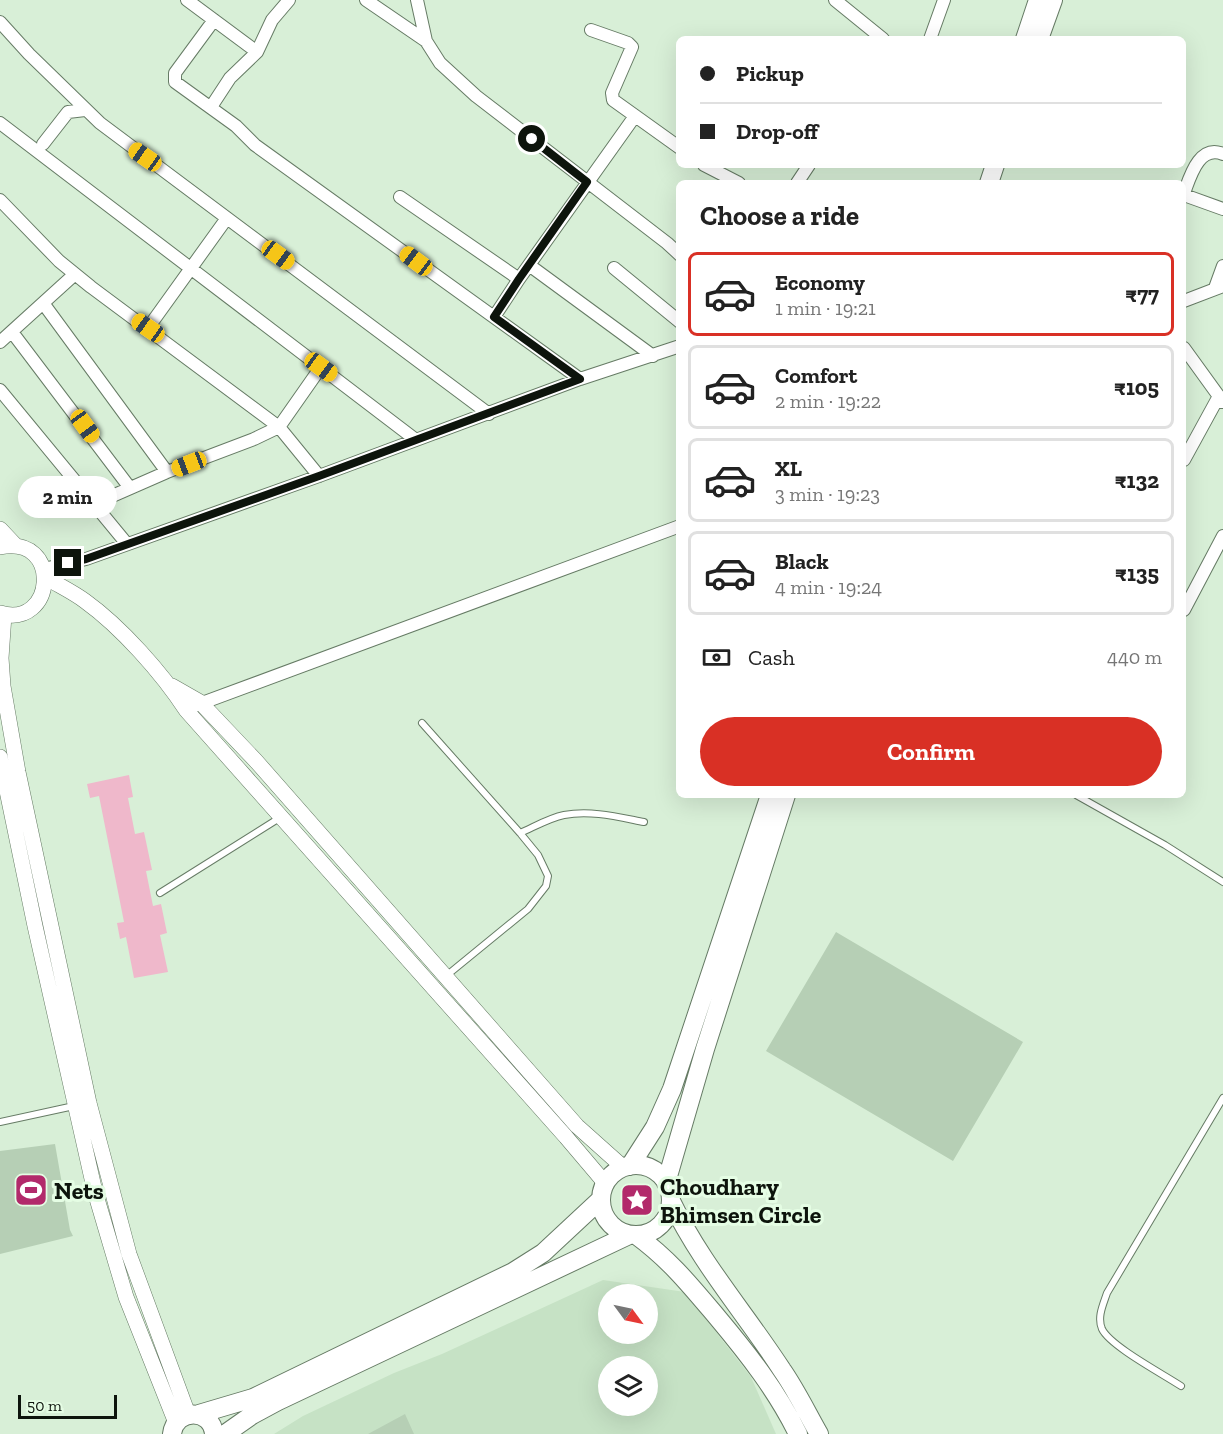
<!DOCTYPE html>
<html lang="en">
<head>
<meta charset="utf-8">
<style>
	body { margin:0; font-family:"Zilla Slab",serif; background:#f2f2f2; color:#222; height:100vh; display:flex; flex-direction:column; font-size:22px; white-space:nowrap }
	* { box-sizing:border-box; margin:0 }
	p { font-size:20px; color:#767676 }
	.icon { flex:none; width:33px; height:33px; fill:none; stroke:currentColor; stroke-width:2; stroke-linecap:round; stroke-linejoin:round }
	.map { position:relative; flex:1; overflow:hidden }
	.side { position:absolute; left:676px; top:180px; width:510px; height:618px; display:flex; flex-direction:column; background:#fff; border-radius:9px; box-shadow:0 6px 24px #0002 }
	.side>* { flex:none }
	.banner { position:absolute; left:676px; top:36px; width:510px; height:132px; border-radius:9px; box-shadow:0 6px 24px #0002; display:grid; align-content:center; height:132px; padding:0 24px; background:#fff }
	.needle { width:39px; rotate:123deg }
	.buttons { position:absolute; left:598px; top:1284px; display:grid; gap:12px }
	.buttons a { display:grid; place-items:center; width:60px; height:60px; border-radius:50%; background:#fff; box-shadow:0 6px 24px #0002; font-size:30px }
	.scale { position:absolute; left:18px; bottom:15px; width:99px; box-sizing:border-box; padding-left:6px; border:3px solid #0d140c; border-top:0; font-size:16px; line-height:21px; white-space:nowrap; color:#0d140c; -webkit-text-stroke:4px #e5fde4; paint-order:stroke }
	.end { position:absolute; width:27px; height:27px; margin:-14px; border:8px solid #0d140c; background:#fff; box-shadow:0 0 0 3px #fff }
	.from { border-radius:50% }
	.bubble { position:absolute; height:42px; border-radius:21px; background:#fff; box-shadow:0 6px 24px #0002; font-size:20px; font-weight:800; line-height:42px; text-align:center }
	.car { position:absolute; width:18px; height:36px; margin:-18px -9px; border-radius:8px; box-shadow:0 0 4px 2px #0007; background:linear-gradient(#f5c518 24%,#345 0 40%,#f5c518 0 76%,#345 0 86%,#f5c518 0) }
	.banner b { display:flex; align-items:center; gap:21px; height:57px; font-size:22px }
	.banner b+b { border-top:2px solid #e0e0e0 }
	.banner i { width:15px; height:15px; background:#222 }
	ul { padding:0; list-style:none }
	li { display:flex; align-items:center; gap:18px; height:84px; margin:0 12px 9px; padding:0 12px; border:3px solid #e0e0e0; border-radius:9px }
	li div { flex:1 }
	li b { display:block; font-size:22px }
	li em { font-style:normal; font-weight:800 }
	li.selected { border-color:#d93025 }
	li>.icon { width:54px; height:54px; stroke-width:1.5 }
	h2 { padding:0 24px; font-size:27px; line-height:72px }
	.pay { display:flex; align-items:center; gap:15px; height:66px; padding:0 24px; font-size:22px }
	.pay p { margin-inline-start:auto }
	.button { display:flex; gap:12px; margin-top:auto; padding:12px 24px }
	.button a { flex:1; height:69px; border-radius:36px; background:#d93025; color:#fff; font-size:24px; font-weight:800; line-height:69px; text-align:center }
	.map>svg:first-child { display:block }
</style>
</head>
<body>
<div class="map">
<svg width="1223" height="1434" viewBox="0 0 1223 1434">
	<rect width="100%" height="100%" fill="#d8efd7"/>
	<path fill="#c6e2c5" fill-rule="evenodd" d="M603,1280L685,1292L751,1377L776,1434H274L303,1416L394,1373L442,1354ZM609,1294H648V1334H609ZM609,1366H648V1406H609Z"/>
	<path fill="#b6cfb5" d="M836,932L1023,1042L953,1161L766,1051Z
		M55,1144L70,1230L73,1236L0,1254V1151Z
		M405,1414L414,1434H368Z"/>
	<path fill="#efb8cb" d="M129,775L133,797L128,798L135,834L144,832L152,870L146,871L153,906L161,904L167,933L160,935L168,972L134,978L126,937L120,939L117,923L124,922L99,796L90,798L87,784Z"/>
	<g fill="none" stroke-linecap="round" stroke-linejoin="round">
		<g stroke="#667b65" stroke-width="8">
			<path id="service" d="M422,723L520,833L538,855L548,876L546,886L528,909L446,976
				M1076,795L1165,845L1223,882
				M520,833C534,827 549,818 564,815C591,810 618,817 644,822
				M160,893L281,817
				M0,1122L74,1106
				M1181,1386C1163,1374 1110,1346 1102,1329C1097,1317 1103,1305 1107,1293L1223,1098"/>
		</g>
		<g stroke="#667b65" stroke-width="14">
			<path id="minor" d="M187,0L257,52
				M366,0L426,41
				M417,0L426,41L440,63L476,96L667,243L680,255
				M835,0L883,39
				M214,20L175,73V82L236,126L255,145L580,379
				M0,22L29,54L100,123L489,414
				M591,30L628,43L632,47L612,93L613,100L680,148
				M930,39L944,0
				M211,107L230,78L257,52L272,20L289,0
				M0,123L416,440
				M43,144L68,112L85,110
				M704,165L739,183
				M797,183L809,165
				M1184,193C1190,177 1199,144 1223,154
				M1184,195L1223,209
				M400,197L519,279
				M0,200L59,261L91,287L279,427L319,476
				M529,265L653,356
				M614,268L680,322
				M1215,288L1223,266
				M1184,301L1223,286
				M43,303L167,472
				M494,317L519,279L635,116
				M148,328L227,218
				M12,332L130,488
				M0,342L75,274
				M1184,348L1223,402
				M0,390L127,544
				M1184,460L1219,396
				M94,504L167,472L254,439L279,427L321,367
				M44,569L86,559L319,476L580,379L680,346
				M1184,610L1223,536
				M194,706L680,526"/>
		</g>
		<g stroke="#667b65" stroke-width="16">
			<path id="tertiary" d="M0,529L15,545
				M0,547C63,534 55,630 0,613
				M45,577C58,585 73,592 85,601C121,627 162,673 186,710L566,1137L605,1183
				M4,615L1,658L3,686L18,772L89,1103L129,1254L188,1414
				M172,686L200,702L256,761L577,1126L624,1168
				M0,757L35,926L95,1192L126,1297L176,1423"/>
		</g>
		<g stroke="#667b65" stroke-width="20">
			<path id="primary" d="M1025,39L1038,0
				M1039,39L1053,0
				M989,183L995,165
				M601 1200a35 35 0 1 1 70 0a35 35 0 1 1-70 0Z
				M630,1166L655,1127L672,1089L770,795
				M666,1183L705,1049L786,795
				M671,1201C700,1262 745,1313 782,1370C796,1390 807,1413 819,1434
				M636,1235C670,1260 690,1285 717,1317C748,1354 777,1391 798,1434
				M199,1414L253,1398L513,1272L543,1253L601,1199
				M172,1434C175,1408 212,1408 214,1434
				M225,1434L252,1415L278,1401L629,1235"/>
		</g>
		<use href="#service" stroke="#fff" stroke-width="6"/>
		<use href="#minor" stroke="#fff" stroke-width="12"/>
		<use href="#tertiary" stroke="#fff" stroke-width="15"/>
		<use href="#primary" stroke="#fff" stroke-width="18"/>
	</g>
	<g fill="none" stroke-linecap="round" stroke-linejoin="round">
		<path stroke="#0d140c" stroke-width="8" d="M68,563L86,559L319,476L580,379L494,317L519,279L587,182L532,139"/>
	</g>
	<defs>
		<g id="stadium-square" transform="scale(1.725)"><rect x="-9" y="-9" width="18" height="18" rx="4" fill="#b22a6b" stroke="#e5fde4"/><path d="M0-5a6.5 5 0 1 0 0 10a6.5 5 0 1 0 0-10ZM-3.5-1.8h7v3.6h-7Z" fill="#fff"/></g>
		<g id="sight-square" transform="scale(1.725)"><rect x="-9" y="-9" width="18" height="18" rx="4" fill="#b22a6b" stroke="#e5fde4"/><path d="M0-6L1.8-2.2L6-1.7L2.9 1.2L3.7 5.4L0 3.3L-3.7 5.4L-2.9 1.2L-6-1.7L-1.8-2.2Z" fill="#fff"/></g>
	</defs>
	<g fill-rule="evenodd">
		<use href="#stadium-square" x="31" y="1190"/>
		<use href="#sight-square" x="637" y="1200"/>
	</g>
	<g text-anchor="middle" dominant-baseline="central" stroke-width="6" stroke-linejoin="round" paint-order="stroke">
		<g font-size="24" font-weight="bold" fill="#0d140c" stroke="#e5fde4" text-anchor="start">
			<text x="660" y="1186">Choudhary<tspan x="660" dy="28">Bhimsen Circle</tspan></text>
			<text x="54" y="1190">Nets</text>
		</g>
	</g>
</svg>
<div class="buttons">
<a><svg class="needle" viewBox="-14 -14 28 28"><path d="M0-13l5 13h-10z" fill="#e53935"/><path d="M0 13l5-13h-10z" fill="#767676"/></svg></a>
<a><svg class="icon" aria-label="layers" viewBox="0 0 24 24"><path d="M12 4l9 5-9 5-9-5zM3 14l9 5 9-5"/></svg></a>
</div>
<div class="scale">50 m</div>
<i class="end from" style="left:532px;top:139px"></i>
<i class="end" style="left:68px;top:563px"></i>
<div class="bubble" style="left:18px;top:476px;width:99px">2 min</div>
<i class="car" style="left:145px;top:157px;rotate:305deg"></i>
<i class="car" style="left:278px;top:255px;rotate:126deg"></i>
<i class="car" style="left:416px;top:261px;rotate:307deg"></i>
<i class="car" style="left:148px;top:328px;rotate:305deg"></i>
<i class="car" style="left:321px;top:367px;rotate:126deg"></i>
<i class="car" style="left:85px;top:426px;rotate:144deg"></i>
<i class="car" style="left:189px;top:464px;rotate:249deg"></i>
<div class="banner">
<b><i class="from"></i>Pickup</b>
<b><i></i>Drop-off</b>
</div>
<section class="side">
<h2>Choose a ride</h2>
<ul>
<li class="selected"><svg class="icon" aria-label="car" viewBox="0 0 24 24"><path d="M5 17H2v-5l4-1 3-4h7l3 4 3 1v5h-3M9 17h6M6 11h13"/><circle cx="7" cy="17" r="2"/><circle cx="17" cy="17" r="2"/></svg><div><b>Economy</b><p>1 min · 19:21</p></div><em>₹77</em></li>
<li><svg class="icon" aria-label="car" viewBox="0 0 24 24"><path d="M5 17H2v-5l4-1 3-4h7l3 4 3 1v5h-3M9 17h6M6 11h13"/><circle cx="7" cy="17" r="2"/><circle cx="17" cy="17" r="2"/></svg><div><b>Comfort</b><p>2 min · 19:22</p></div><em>₹105</em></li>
<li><svg class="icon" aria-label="car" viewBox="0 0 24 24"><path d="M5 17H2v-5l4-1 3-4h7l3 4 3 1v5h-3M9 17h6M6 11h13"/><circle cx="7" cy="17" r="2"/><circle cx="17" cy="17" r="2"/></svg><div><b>XL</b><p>3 min · 19:23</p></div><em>₹132</em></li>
<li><svg class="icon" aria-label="car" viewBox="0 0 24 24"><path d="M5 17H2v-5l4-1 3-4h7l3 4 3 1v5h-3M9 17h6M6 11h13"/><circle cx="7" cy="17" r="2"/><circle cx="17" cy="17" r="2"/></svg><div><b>Black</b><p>4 min · 19:24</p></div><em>₹135</em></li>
</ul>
<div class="pay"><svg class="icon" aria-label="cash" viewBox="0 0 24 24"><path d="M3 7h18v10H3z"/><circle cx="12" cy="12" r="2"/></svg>Cash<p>440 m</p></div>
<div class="button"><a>Confirm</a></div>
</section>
</div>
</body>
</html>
